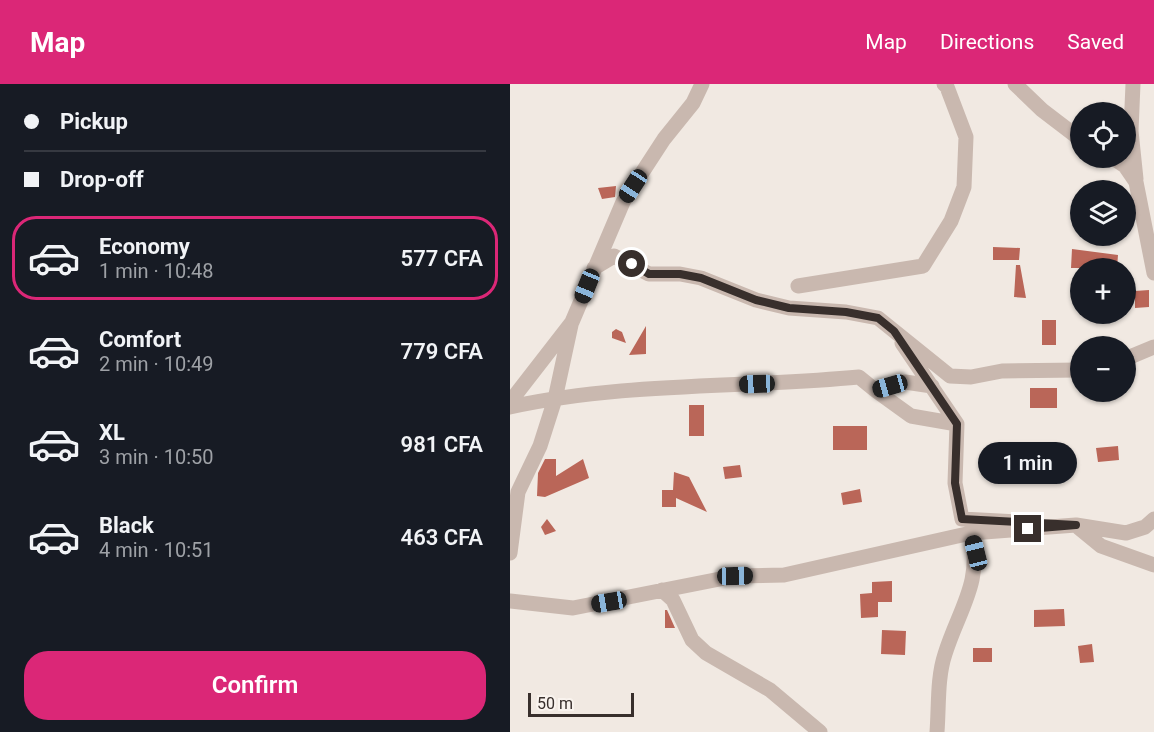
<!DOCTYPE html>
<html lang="en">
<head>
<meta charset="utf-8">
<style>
	body { margin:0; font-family:Roboto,sans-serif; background:#242831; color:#f1f3f6; height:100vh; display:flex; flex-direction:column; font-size:22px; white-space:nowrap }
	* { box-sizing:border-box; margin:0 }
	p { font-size:20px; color:#9ea1a6 }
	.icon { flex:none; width:33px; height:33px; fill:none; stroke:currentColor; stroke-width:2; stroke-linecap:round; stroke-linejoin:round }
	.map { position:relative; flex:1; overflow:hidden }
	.drawer { display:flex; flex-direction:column; background:#171b24; width:510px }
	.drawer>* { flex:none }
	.hud { display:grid; align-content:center; height:132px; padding:0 24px; background:#171b24 }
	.fabs { position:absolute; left:560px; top:18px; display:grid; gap:12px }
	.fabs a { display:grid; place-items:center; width:66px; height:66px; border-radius:50%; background:#171b24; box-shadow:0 2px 4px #0004; font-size:30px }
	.scale { position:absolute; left:18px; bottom:15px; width:106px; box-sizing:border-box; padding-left:6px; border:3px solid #382f2c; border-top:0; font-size:16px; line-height:21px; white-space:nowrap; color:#382f2c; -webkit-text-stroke:4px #f9f3ee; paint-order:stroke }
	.end { position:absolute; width:27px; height:27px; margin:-14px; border:8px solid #382f2c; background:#fff; box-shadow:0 0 0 3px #fff }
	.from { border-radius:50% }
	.bubble { position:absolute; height:42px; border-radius:21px; background:#171b24; box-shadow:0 2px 4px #0004; font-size:20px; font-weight:600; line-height:42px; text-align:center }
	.car { position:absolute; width:18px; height:36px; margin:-18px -9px; border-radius:8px; box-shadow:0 0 4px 2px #0007; background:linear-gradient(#222 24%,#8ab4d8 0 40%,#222 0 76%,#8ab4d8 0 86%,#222 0) }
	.hud b { display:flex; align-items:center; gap:21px; height:57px; font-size:22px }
	.hud b+b { border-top:2px solid #363941 }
	.hud i { width:15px; height:15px; background:#f1f3f6 }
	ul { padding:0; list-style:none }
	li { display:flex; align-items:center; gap:18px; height:84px; margin:0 12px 9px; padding:0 12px; border:3px solid transparent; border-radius:24px }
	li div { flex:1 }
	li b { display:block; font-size:22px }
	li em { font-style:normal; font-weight:600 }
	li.selected { border-color:#db2777 }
	li>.icon { width:54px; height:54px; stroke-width:1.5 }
	.cta { display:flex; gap:12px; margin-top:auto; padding:12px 24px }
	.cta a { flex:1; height:69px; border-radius:24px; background:#db2777; color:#fff; font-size:24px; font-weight:600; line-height:69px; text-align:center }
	header { display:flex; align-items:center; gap:36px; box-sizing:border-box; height:84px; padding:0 30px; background:#db2777; color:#fff }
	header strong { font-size:28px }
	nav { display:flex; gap:33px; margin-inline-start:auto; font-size:21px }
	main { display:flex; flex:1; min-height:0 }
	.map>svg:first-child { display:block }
</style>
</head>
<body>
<header>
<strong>Map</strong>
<nav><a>Map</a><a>Directions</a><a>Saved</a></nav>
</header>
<main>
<section class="drawer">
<div class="hud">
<b><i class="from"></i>Pickup</b>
<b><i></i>Drop-off</b>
</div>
<ul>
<li class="selected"><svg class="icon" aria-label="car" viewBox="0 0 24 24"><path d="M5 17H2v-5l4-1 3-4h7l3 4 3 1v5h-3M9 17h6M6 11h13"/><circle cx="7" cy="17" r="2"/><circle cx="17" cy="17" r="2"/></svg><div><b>Economy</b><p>1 min · 10:48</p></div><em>577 CFA</em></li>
<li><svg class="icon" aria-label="car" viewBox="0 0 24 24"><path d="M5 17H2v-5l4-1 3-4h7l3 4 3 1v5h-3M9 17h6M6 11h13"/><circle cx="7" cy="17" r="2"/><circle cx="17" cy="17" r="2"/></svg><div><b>Comfort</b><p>2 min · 10:49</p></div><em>779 CFA</em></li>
<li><svg class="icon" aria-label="car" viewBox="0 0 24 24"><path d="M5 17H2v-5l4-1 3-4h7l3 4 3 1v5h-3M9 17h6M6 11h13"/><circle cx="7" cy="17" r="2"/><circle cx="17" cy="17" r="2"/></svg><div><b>XL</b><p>3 min · 10:50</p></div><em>981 CFA</em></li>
<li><svg class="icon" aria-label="car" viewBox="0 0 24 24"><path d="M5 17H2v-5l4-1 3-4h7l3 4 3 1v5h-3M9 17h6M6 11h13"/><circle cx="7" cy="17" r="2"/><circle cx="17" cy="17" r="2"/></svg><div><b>Black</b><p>4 min · 10:51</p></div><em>463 CFA</em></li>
</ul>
<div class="cta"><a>Confirm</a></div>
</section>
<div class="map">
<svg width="644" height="648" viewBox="0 0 644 648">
	<rect width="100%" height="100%" fill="#f1e9e2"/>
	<path fill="#ba6658" d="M106,102L105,113L92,115L88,104Z
		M483,163L510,164L509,176H483Z
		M562,165L608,171L607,184H561Z
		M506,181H510L516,214L504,213Z
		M639,206V223L625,224V207Z
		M532,236H546V261H532Z
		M136,242V270L119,271Z
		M106,245L112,248L116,259L102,254V248Z
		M520,304H547V324H520Z
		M179,321H194V352H179Z
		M323,342H357V366H323Z
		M608,362L609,376L588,378L586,364Z
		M35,375H46V392L73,375L79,394L35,413L27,412L28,389Z
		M230,381L232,393L215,395L213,383Z
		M164,388L179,393L197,428L166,414V423H152V406H163Z
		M350,405L352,418L333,421L331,409Z
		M37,435L46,447L35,451L31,443Z
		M382,497V518H368V533L351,534L350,510L362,509V498Z
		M554,525L555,542L524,543V526Z
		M155,526H157L165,544H155Z
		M372,546L396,547L395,571L371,570Z
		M582,560L584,578L570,579L568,562Z
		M463,564H482V578H463Z"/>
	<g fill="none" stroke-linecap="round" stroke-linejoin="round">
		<path stroke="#c9b8af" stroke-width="15" d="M505,0L532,26L570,55
			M623,0L621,47L626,95
			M603,74L615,82L626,98L644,189
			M84,184L104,172L139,190H170L191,194L246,216L279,224L336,228L368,234L440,292L461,293L492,287L570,286
			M288,202L413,182L441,137L454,103L456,53L437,3L434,0
			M392,259L447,340L445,399L452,435L508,438
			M615,275L644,263
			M365,306L401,332L447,340
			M0,318L62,238L113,118L154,55L183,19L192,0
			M0,323C114,298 233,304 349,293L365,306L395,298L422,302
			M569,444L591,462L644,481
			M0,469L8,408L30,362L45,315L61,241
			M152,506L163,516L182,556L196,569L260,606L310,648
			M0,517L63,524L225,492L274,491L461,449L566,441L616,449L635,443L644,435
			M427,648C429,622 427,594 435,570C449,525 473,498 461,449"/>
	</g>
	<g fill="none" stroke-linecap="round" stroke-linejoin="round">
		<path stroke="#382f2c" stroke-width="8" d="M122,180L139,190H170L191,194L246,216L279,224L336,228L368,234L384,247L447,340L445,399L452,435L566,441L518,445"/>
	</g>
</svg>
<div class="fabs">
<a><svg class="icon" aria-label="locate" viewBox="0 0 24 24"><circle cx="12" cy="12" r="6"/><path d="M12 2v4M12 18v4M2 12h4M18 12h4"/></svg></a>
<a><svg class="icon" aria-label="layers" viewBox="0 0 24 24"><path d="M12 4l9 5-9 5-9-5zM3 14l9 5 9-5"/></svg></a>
<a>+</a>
<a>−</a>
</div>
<div class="scale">50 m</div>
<i class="end from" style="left:122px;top:180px"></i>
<i class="end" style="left:518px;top:445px"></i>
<div class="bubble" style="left:468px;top:358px;width:99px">1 min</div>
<i class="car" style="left:123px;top:102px;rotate:213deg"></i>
<i class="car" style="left:77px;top:202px;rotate:202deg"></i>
<i class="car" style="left:247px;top:300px;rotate:268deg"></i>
<i class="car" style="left:380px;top:302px;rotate:254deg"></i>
<i class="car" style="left:466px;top:469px;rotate:346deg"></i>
<i class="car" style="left:225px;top:492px;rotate:89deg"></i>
<i class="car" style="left:99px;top:518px;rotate:260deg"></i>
</div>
</main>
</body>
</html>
